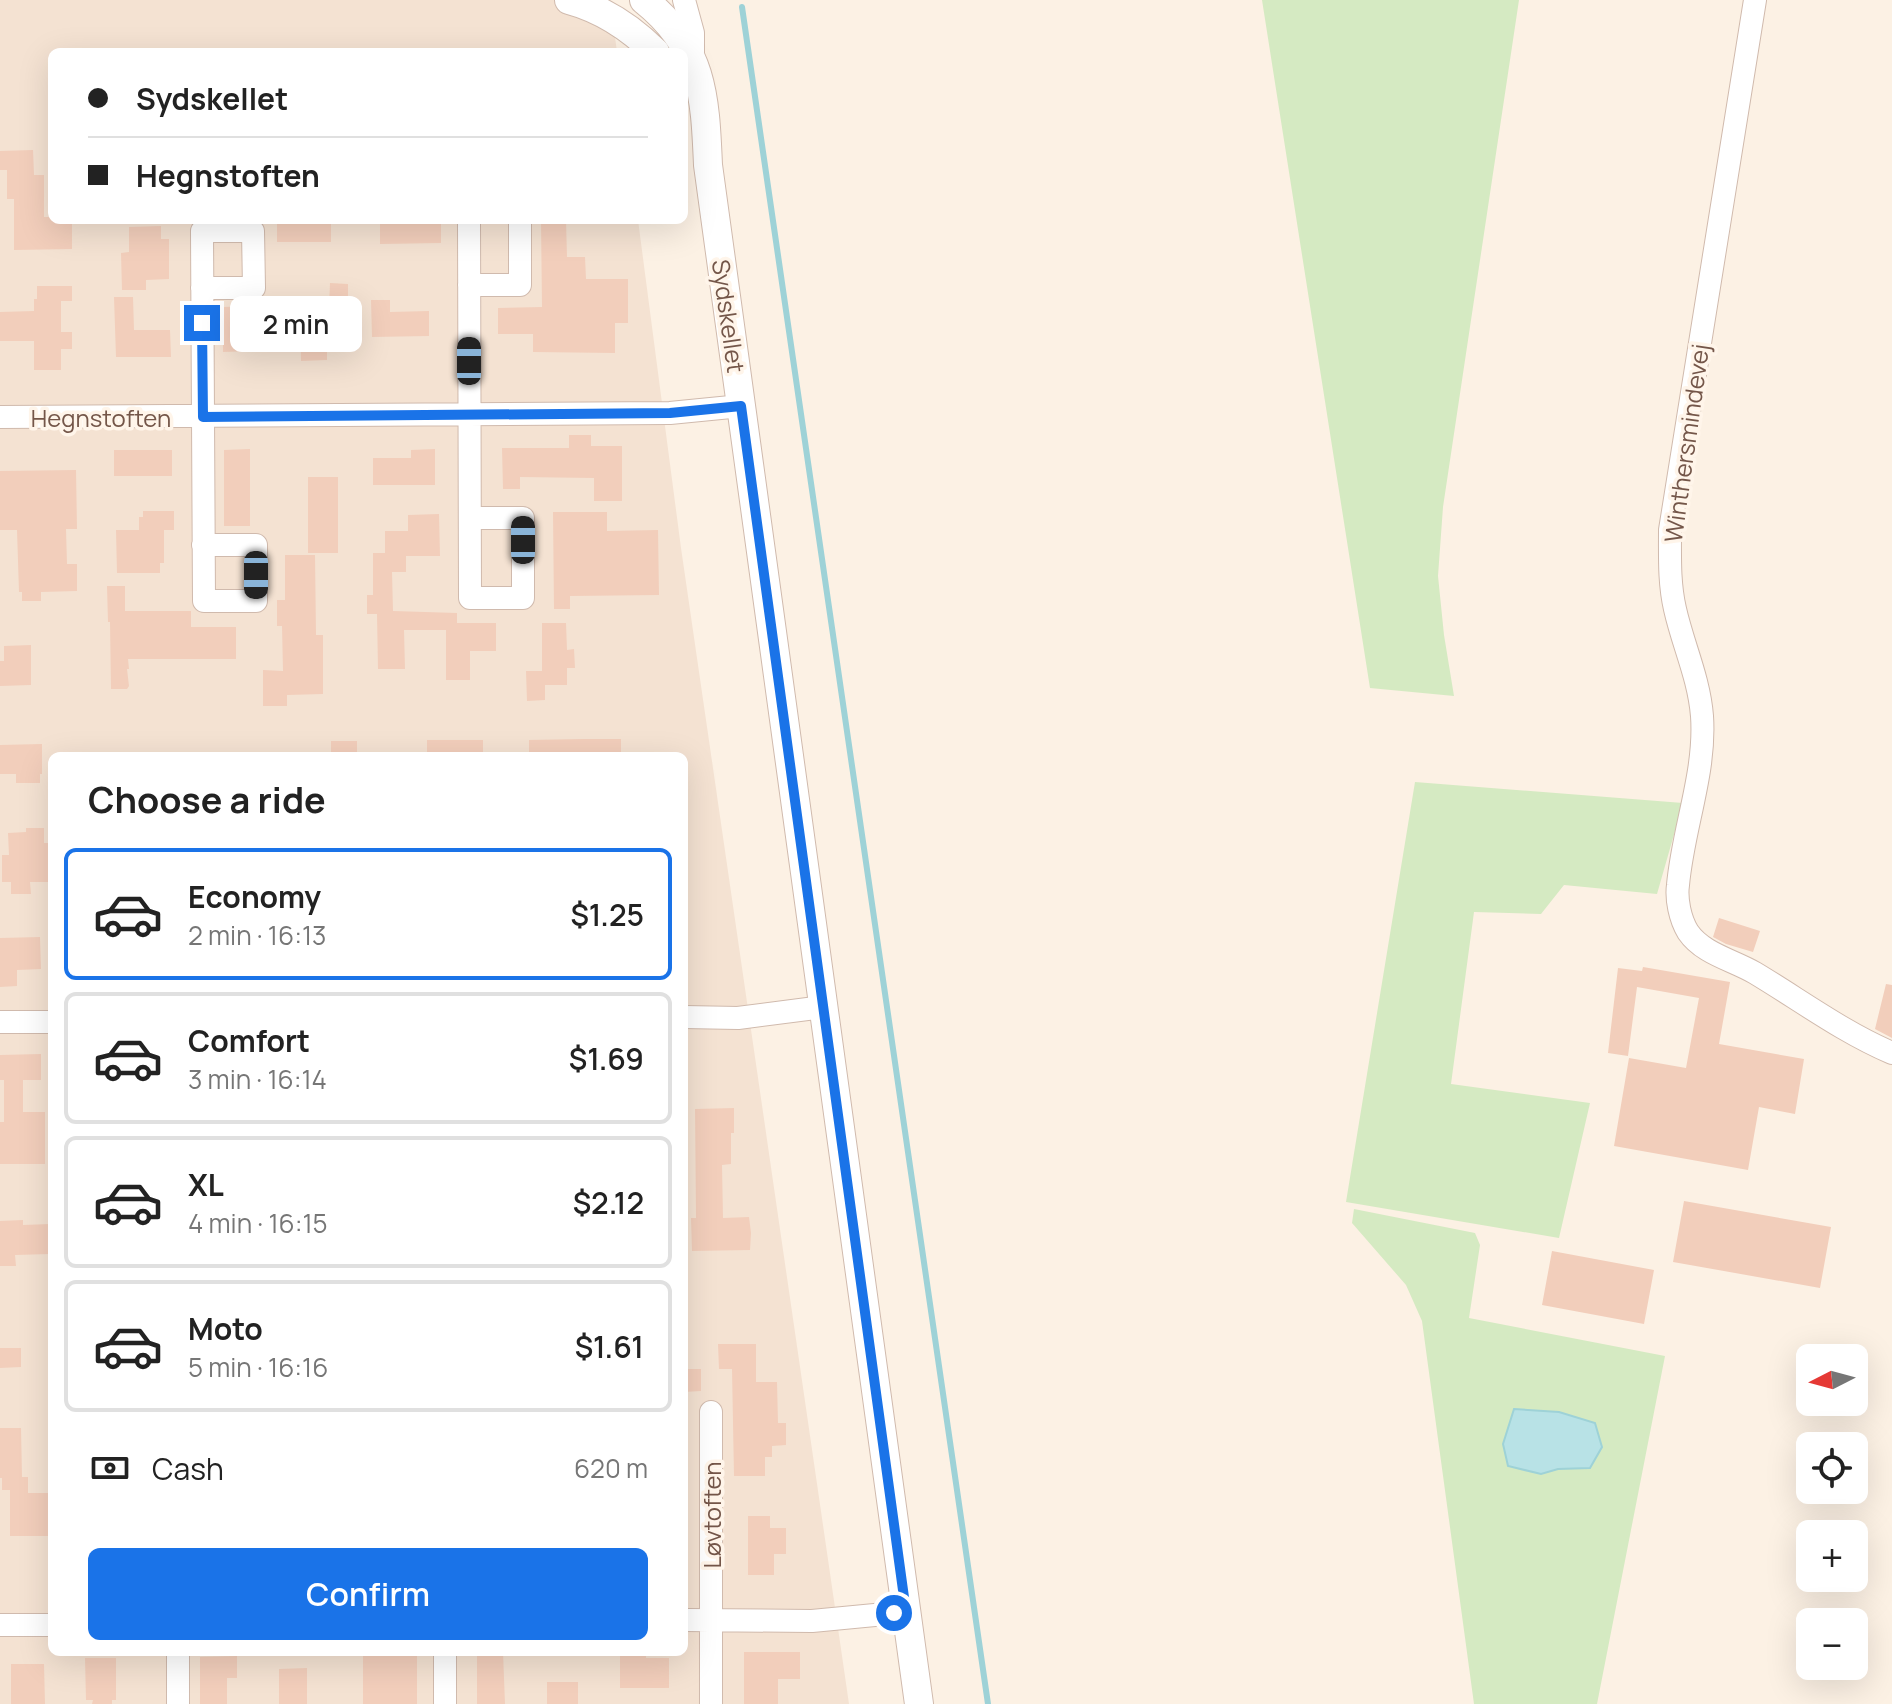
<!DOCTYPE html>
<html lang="en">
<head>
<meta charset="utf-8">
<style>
	body { margin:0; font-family:Manrope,sans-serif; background:#f2f2f2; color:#222; height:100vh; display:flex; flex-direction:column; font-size:30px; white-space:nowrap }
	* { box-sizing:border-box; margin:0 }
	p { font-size:26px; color:#767676 }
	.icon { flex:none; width:44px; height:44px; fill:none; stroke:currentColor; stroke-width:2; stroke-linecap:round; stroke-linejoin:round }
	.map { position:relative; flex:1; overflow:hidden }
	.side { position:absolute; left:48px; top:752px; width:640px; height:904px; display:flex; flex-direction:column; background:#fff; border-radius:12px; box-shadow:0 8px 32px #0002 }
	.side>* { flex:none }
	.hud { position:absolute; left:48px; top:48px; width:640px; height:176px; border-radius:12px; box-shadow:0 8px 32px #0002; display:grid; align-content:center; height:176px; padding:0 40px; background:#fff }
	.needle { width:52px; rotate:264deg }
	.tools { position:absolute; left:1796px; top:1344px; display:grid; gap:16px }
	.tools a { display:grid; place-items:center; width:72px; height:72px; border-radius:12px; background:#fff; box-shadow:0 8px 32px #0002; font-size:40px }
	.end { position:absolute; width:36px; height:36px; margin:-18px; border:10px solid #1a73e8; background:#fff; box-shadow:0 0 0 4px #fff }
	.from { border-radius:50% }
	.bubble { position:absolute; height:56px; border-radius:12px; background:#fff; box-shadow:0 8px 32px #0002; font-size:26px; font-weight:600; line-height:56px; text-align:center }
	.car { position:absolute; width:24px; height:48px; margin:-24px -12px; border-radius:10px; box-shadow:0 0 6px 2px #0007; background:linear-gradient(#222 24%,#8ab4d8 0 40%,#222 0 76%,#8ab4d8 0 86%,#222 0) }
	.hud b { display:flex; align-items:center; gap:28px; height:76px; font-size:30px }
	.hud b+b { border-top:2px solid #e0e0e0 }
	.hud i { width:20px; height:20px; background:#222 }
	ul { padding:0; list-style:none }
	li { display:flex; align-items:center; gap:24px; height:132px; margin:0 16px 12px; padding:0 24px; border:4px solid #e0e0e0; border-radius:12px }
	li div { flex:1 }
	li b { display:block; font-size:30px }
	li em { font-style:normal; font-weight:600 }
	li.active { border-color:#1a73e8 }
	li>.icon { width:72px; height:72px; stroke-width:1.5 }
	h2 { padding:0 40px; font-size:36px; line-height:96px }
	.pay { display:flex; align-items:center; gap:20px; height:88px; padding:0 40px; font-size:30px }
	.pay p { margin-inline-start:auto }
	.primary-button { display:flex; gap:16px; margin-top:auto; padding:16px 40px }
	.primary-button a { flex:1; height:92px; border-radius:12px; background:#1a73e8; color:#fff; font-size:32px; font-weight:600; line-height:92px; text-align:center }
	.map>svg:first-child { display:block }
</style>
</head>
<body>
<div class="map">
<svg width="1892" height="1704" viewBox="0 0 1892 1704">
	<rect width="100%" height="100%" fill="#fcf1e4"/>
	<path fill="#f4e2d2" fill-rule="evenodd" d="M0,0H610L617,52H52V220H638L681,548L849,1704H0ZM52,756H684V1652H52Z"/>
	<path fill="#d5eac2" d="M1262,0H1519L1443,507L1438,576L1444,635L1454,696L1370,688Z
		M1415,782L1683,803L1657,894L1564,885L1541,914L1474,912L1451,1084L1590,1103L1559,1238L1346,1202Z
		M1354,1209L1475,1233L1480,1245L1469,1318L1665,1356L1597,1704H1474L1422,1321L1406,1285L1352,1223Z"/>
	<path fill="#b8e2e6" stroke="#9ed2d7" stroke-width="2" d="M1514,1409L1559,1412L1595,1423L1602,1447L1590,1468L1558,1469L1541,1474L1508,1466L1503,1444Z"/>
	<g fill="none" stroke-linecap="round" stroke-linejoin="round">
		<path stroke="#9ed2d7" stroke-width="6" d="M742,7L988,1704"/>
	</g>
	<path fill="#f2cebb" d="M33,150L34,175H44V217H52V220H72V249L14,250V199H7V170H0V151Z
		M277,220H331V242H277Z
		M380,220H441V243L380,244Z
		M541,220H566L567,257H585L586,279H628V323H615V353L533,352V334H498V308L542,307Z
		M161,226V239H169V279L146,280V290H122L121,253L129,252V227Z
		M330,283L348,284V307H329Z
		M37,286H72V301H61V332H72V349H61V370H34V341H0V312L34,311V299H37Z
		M114,297H133L134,330H170L171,357H116Z
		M327,297V360L301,361L300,298Z
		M371,300H390V312L429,311V336L372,337Z
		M252,306L253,351L223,352V307Z
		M569,435H591V446H622V501H594V478L520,477V489H503L502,448H569Z
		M250,449V526H224V450Z
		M435,449V485H373V458H411V450Z
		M114,450H172V476H114Z
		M76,470L77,529H66L67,564H77V591L41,592V601H22V592H19L17,530H0V471Z
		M308,477H338V553H308Z
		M143,511H174V530H164V563H160V573H117L116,530H139V517H143Z
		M553,512H607V531L658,530L659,595L570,596V609H554Z
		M439,514L440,556H406V572H392L393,611L457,613V623H496V651H470V680H446V630H404L405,669H378L377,614H367V595H373V553H385V531H408V515Z
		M285,555H315L316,635H323V694L287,695V706H263V670L283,671L282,626H277V600H285Z
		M107,586H125V611H191V627H236V659H128L129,669H127L129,686L127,689H111L110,622H108Z
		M542,623H566L567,650L574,649L575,668H567V685H545V700L527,701L526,671H542Z
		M31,645V685L0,686V661H4V646Z
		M584,739H621V756H529V740Z
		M427,740H483V756H427Z
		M331,741H357V756H331Z
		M42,744V774H40V783H16V774H0V745Z
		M26,828H44V843H49V882H30L31,894H11V882H2V855H9L8,833L26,832Z
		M1719,918L1760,931L1753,952L1726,944L1713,937Z
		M40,937L41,969L17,970V986L0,987V938Z
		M1643,967L1730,982L1719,1044L1804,1059L1795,1114L1759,1107L1748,1170L1614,1146L1629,1058L1686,1068L1699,998L1637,987L1628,1056L1608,1053L1618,968L1642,971Z
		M1886,984L1892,985V1038L1875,1029Z
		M41,1054V1080H23V1112H45V1164H0V1122H4V1080H0V1055Z
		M734,1108V1133H731V1164L722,1165L723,1218L749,1217L751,1233L750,1250L692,1251L691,1218H696L695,1109Z
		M1684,1201L1831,1227L1820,1288L1673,1262Z
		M23,1220V1225L50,1224V1254L15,1255L16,1266H0V1221Z
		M1552,1251L1654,1270L1644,1324L1542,1305Z
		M718,1344H756V1382H777L778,1423H786V1445L772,1446V1457H765V1476H734L732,1369H719Z
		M0,1348H21V1367L0,1368Z
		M684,1369H701V1391L684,1392Z
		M0,1428H21L22,1477H28V1493H52V1536H10V1490H2V1478H0Z
		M748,1516H770V1528H786V1554H774V1575H748Z
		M480,1652H503L505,1704H477V1656H480Z
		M744,1652H800V1679H778V1704H744Z
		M620,1654H646V1658H669V1688H620Z
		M237,1656V1678H227V1704H200V1657Z
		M363,1656H417V1704H363Z
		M85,1658H116V1700H112V1704H92L93,1700H86Z
		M11,1664H44L45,1704H11Z
		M307,1668V1704H279V1669Z
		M547,1682H578V1704H547Z"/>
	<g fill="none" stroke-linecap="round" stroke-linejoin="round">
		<g stroke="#d0baad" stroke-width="24">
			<path id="minor" d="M684,0L693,33V59
				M1755,0L1670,530C1670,557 1669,583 1675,609C1683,645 1699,678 1702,716C1706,773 1683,828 1678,885C1676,899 1680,919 1688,932C1703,954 1733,960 1755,973C1800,1000 1843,1032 1892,1053
				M469,220L470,598H523V518H470
				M469,285H520V220
				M202,288H254L253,231H202L204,601H256V545H203
				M0,417L670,413L741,406
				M684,1017L738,1018L823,1007
				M0,1022H52
				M711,1412V1704
				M684,1620L812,1621L906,1612
				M0,1625H52
				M178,1652V1704
				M445,1652V1704"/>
		</g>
		<g stroke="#d0baad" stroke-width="30">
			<path id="tertiary" d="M569,0C602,9 631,28 655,52
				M644,0C703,47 705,95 708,165L919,1704"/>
		</g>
		<use href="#minor" stroke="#fff" stroke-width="22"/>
		<use href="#tertiary" stroke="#fff" stroke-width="28"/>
	</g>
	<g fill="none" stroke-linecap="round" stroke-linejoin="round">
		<path stroke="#1a73e8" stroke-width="10" d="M202,323L203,417L670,413L741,406L906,1612L894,1613"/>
	</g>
	<g text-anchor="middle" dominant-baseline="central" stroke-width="7" stroke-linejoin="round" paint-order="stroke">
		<g font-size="24" fill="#745649" stroke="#fff5ea">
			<text transform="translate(729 316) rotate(82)">Sydskellet</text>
			<text x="101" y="417">Hegnstoften</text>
			<text transform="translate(1686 443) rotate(-82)">Winthersmindevej</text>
			<text transform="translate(711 1515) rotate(-90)">Løvtoften</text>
		</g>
	</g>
</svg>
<div class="tools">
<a><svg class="needle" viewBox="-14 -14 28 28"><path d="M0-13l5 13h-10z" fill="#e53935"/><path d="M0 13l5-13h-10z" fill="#767676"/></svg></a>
<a><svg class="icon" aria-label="locate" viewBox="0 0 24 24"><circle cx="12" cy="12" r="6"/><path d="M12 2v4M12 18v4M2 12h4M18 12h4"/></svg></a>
<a>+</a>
<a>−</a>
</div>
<i class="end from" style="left:894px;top:1613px"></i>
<i class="end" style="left:202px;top:323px"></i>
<div class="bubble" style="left:230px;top:296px;width:132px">2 min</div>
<i class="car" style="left:469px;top:361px;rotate:0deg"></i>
<i class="car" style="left:523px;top:540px;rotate:0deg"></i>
<i class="car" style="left:256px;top:575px;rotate:180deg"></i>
<div class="hud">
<b><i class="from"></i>Sydskellet</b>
<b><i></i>Hegnstoften</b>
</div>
<section class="side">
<h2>Choose a ride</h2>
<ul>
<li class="active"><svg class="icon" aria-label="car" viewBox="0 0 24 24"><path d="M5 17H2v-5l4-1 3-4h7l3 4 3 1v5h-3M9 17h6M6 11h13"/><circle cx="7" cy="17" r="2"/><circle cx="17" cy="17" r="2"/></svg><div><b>Economy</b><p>2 min · 16:13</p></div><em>$1.25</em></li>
<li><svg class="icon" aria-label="car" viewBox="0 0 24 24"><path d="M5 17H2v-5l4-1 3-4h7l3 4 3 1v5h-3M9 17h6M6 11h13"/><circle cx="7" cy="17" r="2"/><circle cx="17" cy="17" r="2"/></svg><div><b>Comfort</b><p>3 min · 16:14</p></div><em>$1.69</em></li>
<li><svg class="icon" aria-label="car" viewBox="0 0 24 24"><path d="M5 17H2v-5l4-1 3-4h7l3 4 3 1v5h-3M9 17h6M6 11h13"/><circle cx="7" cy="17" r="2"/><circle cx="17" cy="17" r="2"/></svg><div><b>XL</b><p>4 min · 16:15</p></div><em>$2.12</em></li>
<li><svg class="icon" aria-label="car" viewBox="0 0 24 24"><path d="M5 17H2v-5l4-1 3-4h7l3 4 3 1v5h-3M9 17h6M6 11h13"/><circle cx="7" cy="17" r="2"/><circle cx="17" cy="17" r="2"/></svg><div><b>Moto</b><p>5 min · 16:16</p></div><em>$1.61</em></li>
</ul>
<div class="pay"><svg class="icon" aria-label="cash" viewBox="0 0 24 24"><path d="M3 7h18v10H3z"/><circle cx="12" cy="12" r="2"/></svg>Cash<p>620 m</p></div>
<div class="primary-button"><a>Confirm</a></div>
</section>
</div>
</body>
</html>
